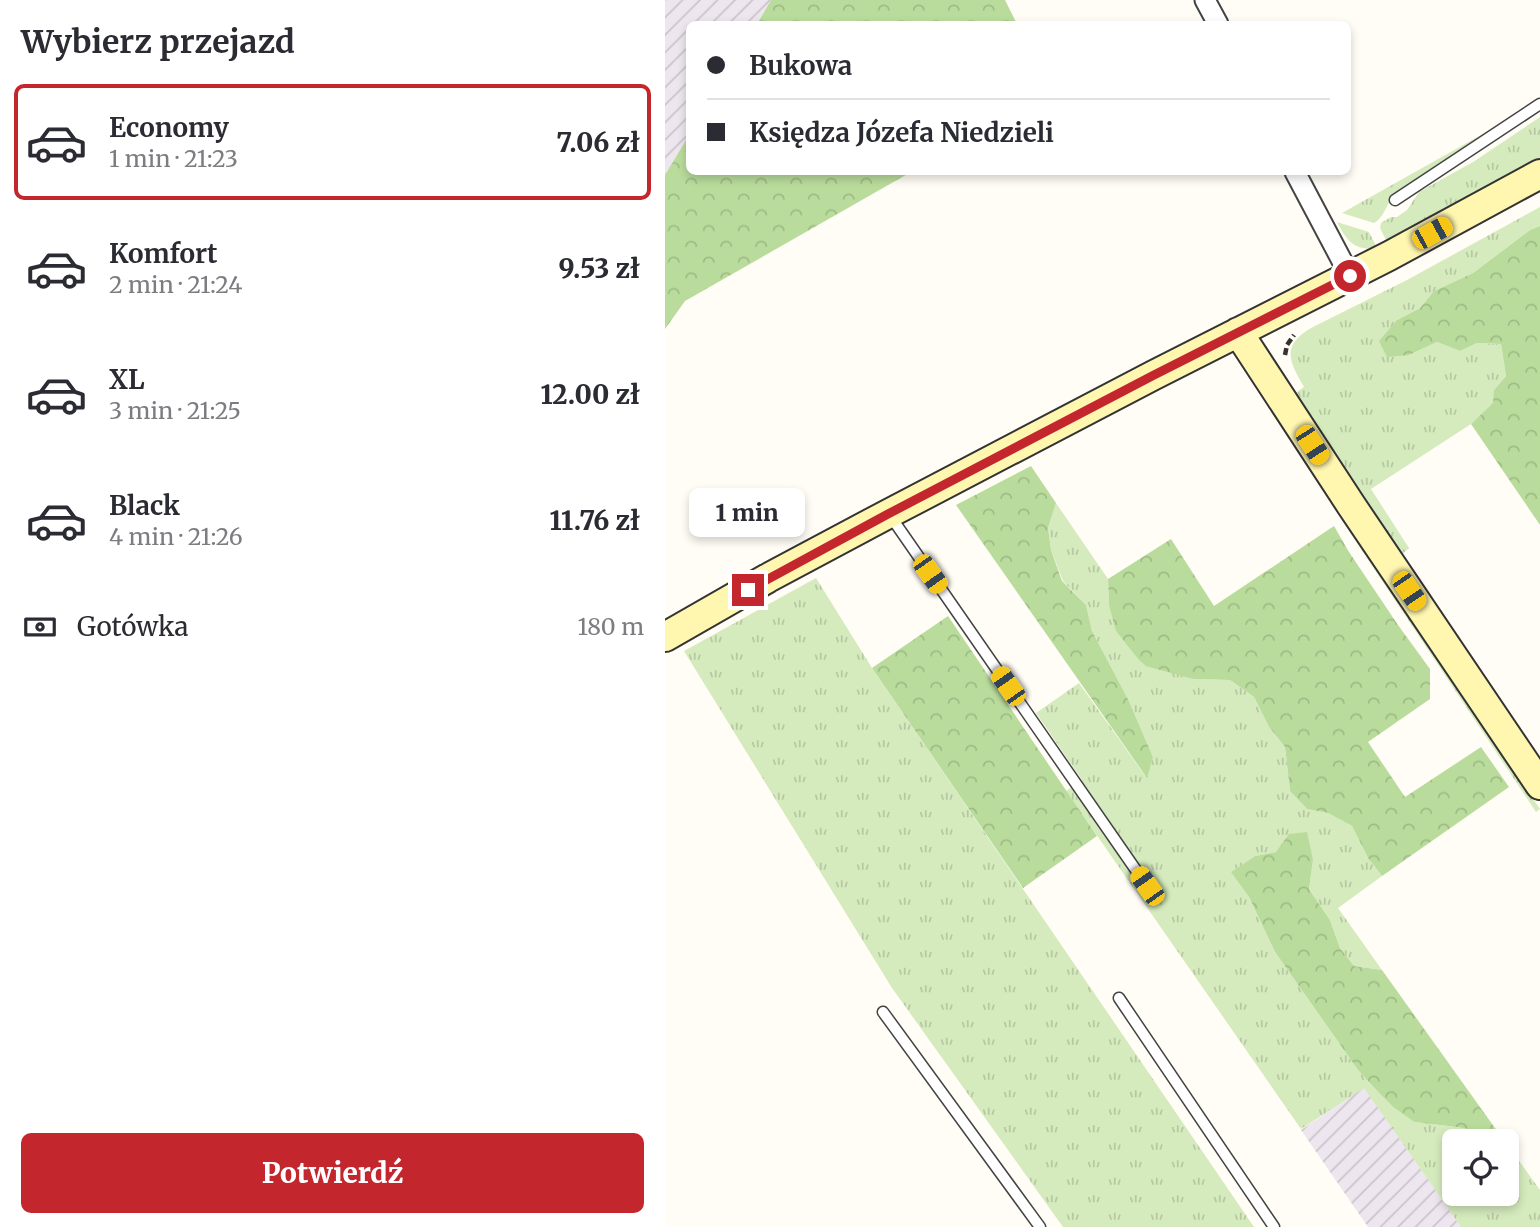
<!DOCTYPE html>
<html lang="pl">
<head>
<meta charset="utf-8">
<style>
	body { margin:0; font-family:Merriweather,serif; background:#f7f7f7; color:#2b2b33; height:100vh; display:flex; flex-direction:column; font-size:26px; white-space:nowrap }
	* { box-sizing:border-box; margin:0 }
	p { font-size:23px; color:#7c7c81 }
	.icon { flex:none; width:38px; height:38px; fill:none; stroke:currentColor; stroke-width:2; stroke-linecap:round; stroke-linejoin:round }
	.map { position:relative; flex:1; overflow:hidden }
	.details { display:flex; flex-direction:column; background:#fff; width:665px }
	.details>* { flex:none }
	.hud { position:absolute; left:21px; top:21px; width:665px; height:154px; border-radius:10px; box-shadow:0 4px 10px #0003; display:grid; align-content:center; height:154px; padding:0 21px; background:#fff }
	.tools { position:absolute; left:777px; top:1129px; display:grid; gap:14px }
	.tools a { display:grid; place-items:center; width:77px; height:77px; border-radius:10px; background:#fff; box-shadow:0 4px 10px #0003; font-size:35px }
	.end { position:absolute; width:32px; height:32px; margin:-16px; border:9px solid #c4262e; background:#fff; box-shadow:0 0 0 4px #fff }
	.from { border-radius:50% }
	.bubble { position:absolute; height:49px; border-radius:10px; background:#fff; box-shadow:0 4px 10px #0003; font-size:23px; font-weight:800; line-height:49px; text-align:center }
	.car { position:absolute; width:21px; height:42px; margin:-21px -10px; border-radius:9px; box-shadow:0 0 5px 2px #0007; background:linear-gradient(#f5c518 24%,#345 0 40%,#f5c518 0 76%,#345 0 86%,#f5c518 0) }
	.hud b { display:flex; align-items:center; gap:24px; height:66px; font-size:26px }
	.hud b+b { border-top:2px solid #e1e1e2 }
	.hud i { width:18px; height:18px; background:#2b2b33 }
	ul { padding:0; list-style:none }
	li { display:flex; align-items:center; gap:21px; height:116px; margin:0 14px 10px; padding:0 7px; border:4px solid transparent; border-radius:10px }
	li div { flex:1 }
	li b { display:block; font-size:26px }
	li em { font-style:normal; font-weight:800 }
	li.on { border-color:#c4262e }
	li>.icon { width:63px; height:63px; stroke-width:1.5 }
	h2 { padding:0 21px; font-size:32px; line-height:84px }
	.pay { display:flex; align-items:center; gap:18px; height:77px; padding:0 21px; font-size:26px }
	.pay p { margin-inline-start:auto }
	.action { display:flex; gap:14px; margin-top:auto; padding:14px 21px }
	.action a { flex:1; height:80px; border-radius:10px; background:#c4262e; color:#fff; font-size:28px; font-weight:800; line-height:80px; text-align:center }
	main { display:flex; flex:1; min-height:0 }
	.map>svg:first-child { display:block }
</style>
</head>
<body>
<main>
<section class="details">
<h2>Wybierz przejazd</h2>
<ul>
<li class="on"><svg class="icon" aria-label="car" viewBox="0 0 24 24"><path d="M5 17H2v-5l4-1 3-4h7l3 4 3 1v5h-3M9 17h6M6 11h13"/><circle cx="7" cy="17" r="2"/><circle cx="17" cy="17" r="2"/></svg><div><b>Economy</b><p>1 min · 21:23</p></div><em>7.06 zł</em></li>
<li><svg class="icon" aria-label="car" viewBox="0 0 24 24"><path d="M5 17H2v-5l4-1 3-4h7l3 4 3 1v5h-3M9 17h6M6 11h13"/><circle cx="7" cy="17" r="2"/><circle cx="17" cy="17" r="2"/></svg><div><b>Komfort</b><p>2 min · 21:24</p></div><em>9.53 zł</em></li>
<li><svg class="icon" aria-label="car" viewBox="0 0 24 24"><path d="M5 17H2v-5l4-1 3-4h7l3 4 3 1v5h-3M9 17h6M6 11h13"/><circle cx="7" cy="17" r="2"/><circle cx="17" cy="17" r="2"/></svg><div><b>XL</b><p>3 min · 21:25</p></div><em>12.00 zł</em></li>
<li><svg class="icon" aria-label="car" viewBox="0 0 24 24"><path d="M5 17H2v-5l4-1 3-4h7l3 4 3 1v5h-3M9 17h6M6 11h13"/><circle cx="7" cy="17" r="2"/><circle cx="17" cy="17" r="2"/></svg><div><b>Black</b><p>4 min · 21:26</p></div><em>11.76 zł</em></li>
</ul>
<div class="pay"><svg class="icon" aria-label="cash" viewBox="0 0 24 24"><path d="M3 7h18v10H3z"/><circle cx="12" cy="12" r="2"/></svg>Gotówka<p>180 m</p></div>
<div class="action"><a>Potwierdź</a></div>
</section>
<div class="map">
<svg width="875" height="1227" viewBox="0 0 875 1227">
	<defs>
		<pattern id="industrial-furrows" width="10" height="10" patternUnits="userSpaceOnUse" patternTransform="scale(1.75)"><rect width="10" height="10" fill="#eee6ef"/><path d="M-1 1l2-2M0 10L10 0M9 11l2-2" fill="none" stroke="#cbc4cc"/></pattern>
		<pattern id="grass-tufts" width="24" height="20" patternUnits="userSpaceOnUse" patternTransform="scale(1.75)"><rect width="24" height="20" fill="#d5ebbd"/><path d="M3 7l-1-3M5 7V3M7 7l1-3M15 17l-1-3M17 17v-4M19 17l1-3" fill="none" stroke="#b6c8a1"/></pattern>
		<pattern id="forest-crowns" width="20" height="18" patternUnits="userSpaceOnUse" patternTransform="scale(1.75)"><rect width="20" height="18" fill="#b9dc9c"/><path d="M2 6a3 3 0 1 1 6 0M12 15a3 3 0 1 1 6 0" fill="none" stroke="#9ebc85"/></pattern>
	</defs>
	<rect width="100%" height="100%" fill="#fffdf5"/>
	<path fill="url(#industrial-furrows)" d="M0,0H106L92,24H24V135L0,175Z
		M699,1087L796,1227H703L636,1130Z"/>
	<path fill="url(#grass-tufts)" d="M875,117V159L722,242L715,228L716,223L726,217H732L742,210L754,192L808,162Z
		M823,131L739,187C735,191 730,195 726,200C720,208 718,218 709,223L677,213Z
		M875,207V226L865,230L808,273L769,291L755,308L732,320L744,355L772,342L795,351L812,343L836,344L841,376L829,390V403L806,424L706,489L744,548L736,555L629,394L639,387C624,361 616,346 646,328L742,280Z
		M672,222L704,232L712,248C689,251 682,241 672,222Z
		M391,503L443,579L444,605L528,679L565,680L589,697L604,727L620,747L625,791L642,809L663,813L687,826L703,858L717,876L673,908L717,970L689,966L675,948L665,920L644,889L648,860L611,852L590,856L567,872L584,897L610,952L693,1070L715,1094L728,1107L749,1122L792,1127L835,1135L839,1141H789V1194H842V1144L875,1190V1227H796L699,1088L636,1129L401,791L417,780L371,713L414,683L481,777L488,757L464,701L427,631L421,605L398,581L386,550L383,528Z
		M679,517L875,809L871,812L676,519Z
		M151,578L207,668L589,1227H398L227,988L19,651Z"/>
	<path fill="url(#forest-crowns)" d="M106,0H340L352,24H92Z
		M24,135V172H246L20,301L0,329V175Z
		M875,226V525L806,424L828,403L829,390L841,376L836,344L812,343L795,351L772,342L744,355L722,357L714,341L732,320L755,308L769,291L808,273L865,230Z
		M366,466L391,503L383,528L386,550L397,581L421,605L427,631L464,701L488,757L482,778L291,505Z
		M669,526L684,552L733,625L765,669V699L703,742L740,797L816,747L844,787L717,876L703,858L687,826L663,813L642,809L625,791L620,747L604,727L589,697L565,680L528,679L481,666L474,660L451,631L444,605L443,579L506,539L549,606Z
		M283,616L432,836L358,888L207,668Z
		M642,832L648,860L644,889L665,920L675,948L689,966L717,970L835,1135L792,1127L749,1122L728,1107L715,1094L693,1070L610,952L584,897L566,872L590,856L611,852L624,834Z"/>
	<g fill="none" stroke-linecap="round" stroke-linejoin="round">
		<g stroke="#444" stroke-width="13">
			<path id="lane" d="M730,200L875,104
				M224,514L482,886
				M454,998L609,1227
				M218,1012L375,1227"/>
		</g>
		<g stroke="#444" stroke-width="23">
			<path id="street" d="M540,0L553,24
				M630,172L685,276"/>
		</g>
		<g stroke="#333" stroke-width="32">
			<path id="secondary" d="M573,332L686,505L875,785
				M0,637L103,578L223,514L489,375L724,256L875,174"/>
		</g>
		<path stroke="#333" stroke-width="4.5" stroke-dasharray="7 3.5" stroke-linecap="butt" d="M620,355L622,345L629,335"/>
		<use href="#lane" stroke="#fff" stroke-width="10"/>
		<use href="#street" stroke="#fff" stroke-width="19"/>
		<use href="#secondary" stroke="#fff6b0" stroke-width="28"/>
	</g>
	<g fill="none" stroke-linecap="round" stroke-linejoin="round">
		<path stroke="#c4262e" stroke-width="9" d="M83,590L223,514L489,375L685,276"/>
	</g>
</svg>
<div class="tools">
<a><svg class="icon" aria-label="locate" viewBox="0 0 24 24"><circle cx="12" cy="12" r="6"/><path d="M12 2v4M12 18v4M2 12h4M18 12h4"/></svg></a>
</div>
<i class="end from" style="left:685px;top:276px"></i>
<i class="end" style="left:83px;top:590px"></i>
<div class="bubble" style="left:24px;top:488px;width:116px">1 min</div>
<i class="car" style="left:767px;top:233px;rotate:61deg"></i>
<i class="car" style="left:647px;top:445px;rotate:147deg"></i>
<i class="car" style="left:265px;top:574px;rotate:145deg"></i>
<i class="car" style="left:744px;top:591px;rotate:146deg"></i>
<i class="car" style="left:343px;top:686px;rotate:325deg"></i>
<i class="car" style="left:482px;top:886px;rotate:325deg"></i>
<div class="hud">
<b><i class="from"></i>Bukowa</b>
<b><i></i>Księdza Józefa Niedzieli</b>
</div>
</div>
</main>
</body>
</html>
